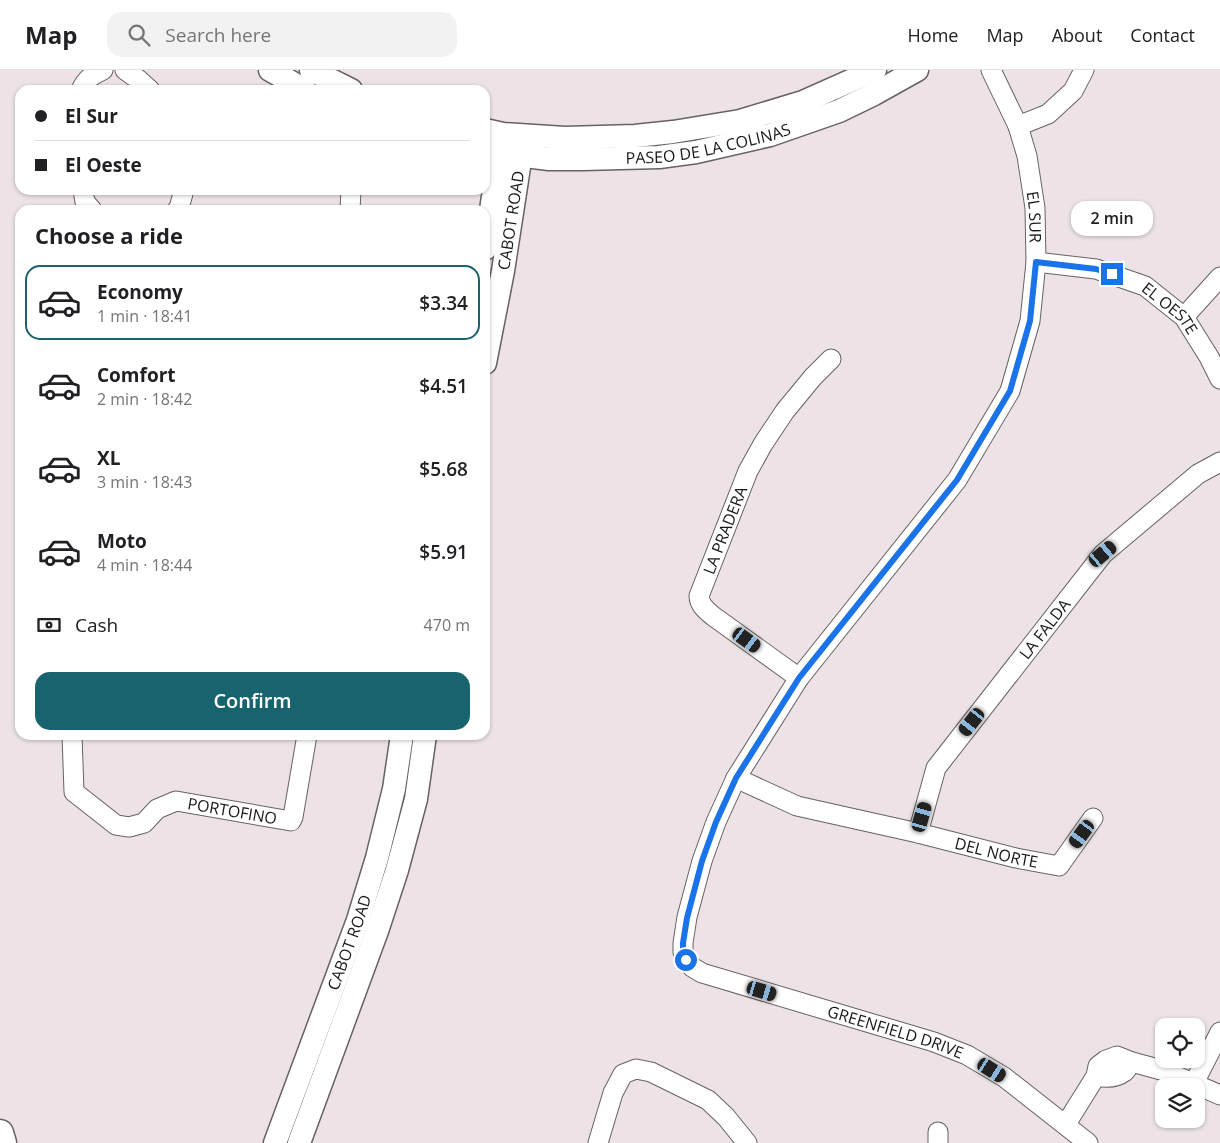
<!DOCTYPE html>
<html lang="en">
<head>
<meta charset="utf-8">
<style>
	body { margin:0; font-family:"Open Sans",sans-serif; background:#f2f2f2; color:#202124; height:100vh; display:flex; flex-direction:column; font-size:19px; white-space:nowrap }
	* { box-sizing:border-box; margin:0 }
	p { font-size:16px; color:#757577 }
	.icon { flex:none; width:28px; height:28px; fill:none; stroke:currentColor; stroke-width:2; stroke-linecap:round; stroke-linejoin:round }
	.map { position:relative; flex:1; overflow:hidden }
	.details { position:absolute; left:15px; top:135px; width:475px; height:535px; display:flex; flex-direction:column; background:#fff; border-radius:15px; box-shadow:0 1px 4px #0004 }
	.details>* { flex:none }
	.hud { position:absolute; left:15px; top:15px; width:475px; height:110px; border-radius:15px; box-shadow:0 1px 4px #0004; display:grid; align-content:center; height:110px; padding:0 20px; background:#fff }
	.tools { position:absolute; left:1155px; top:948px; display:grid; gap:10px }
	.tools a { display:grid; place-items:center; width:50px; height:50px; border-radius:10px; background:#fff; box-shadow:0 1px 4px #0004; font-size:25px }
	.end { position:absolute; width:22px; height:22px; margin:-11px; border:6px solid #1a73e8; background:#fff; box-shadow:0 0 0 2px #fff }
	.from { border-radius:50% }
	.bubble { position:absolute; height:35px; border-radius:15px; background:#fff; box-shadow:0 1px 4px #0004; font-size:16px; font-weight:600; line-height:35px; text-align:center }
	.car { position:absolute; width:15px; height:30px; margin:-15px -8px; border-radius:6px; box-shadow:0 0 4px 1px #0007; background:linear-gradient(#222 24%,#8ab4d8 0 40%,#222 0 76%,#8ab4d8 0 86%,#222 0) }
	.hud b { display:flex; align-items:center; gap:18px; height:48px; font-size:19px }
	.hud b+b { border-top:1px solid #e0e0e0 }
	.hud i { width:12px; height:12px; background:#202124 }
	ul { padding:0; list-style:none }
	li { display:flex; align-items:center; gap:15px; height:75px; margin:0 10px 8px; padding:0 10px; border:2px solid transparent; border-radius:15px }
	li div { flex:1 }
	li b { display:block; font-size:19px }
	li em { font-style:normal; font-weight:600 }
	li.selected { border-color:#17636e }
	li>.icon { width:45px; height:45px; stroke-width:1.5 }
	h2 { padding:0 20px; font-size:22px; line-height:60px }
	.pay { display:flex; align-items:center; gap:12px; height:55px; padding:0 20px; font-size:19px }
	.pay p { margin-inline-start:auto }
	.primary-button { display:flex; gap:10px; margin-top:auto; padding:10px 20px }
	.primary-button a { flex:1; height:58px; border-radius:15px; background:#17636e; color:#fff; font-size:20px; font-weight:600; line-height:58px; text-align:center }
	header { display:flex; align-items:center; gap:30px; box-sizing:border-box; height:70px; padding:0 25px; background:#fff; border-bottom:1px solid #e0e0e0 }
	header strong { font-size:24px }
	nav { display:flex; gap:28px; margin-inline-start:auto; font-size:18px }
	.search { width:350px; height:45px; background:#f2f2f2; display:flex; align-items:center; gap:12px; box-sizing:border-box; padding:0 18px; border-radius:15px; color:#757577; font-size:19px }
	.map>svg:first-child { display:block }
</style>
</head>
<body>
<header>
<strong>Map</strong>
<div class="search"><svg class="icon" aria-label="search" viewBox="0 0 24 24"><circle cx="10" cy="10" r="6"/><path d="M15 15l6 6"/></svg>Search here</div>
<nav><a>Home</a><a>Map</a><a>About</a><a>Contact</a></nav>
</header>
<div class="map">
<svg width="1220" height="1073" viewBox="0 0 1220 1073">
	<rect width="100%" height="100%" fill="#ede3e6"/>
	<g fill="none" stroke-linecap="round" stroke-linejoin="round">
		<g stroke="#686062" stroke-width="21">
			<g id="minor">
				<path d="M125,0L139,10L150,20"/>
				<path id="s1" d="M991,0L1018,56L1027,86L1035,138L1036,192L1030,251L1010,321L957,410L799,608L736,708L716,752L702,791L687,847L683,873V882L686,890L692,897L702,903L870,953L934,972L967,985L1004,1007L1088,1073"/>
				<path d="M81,20C86,9 92,5 103,0"/>
				<path d="M1018,56L1048,44L1073,21L1084,0"/>
				<path d="M83,120L85,132L92,140"/>
				<path d="M177,140L179,138L184,120"/>
				<path d="M350,140L351,120"/>
				<path id="s2" d="M1036,192L1096,199L1145,216L1184,247L1209,287L1220,309"/>
				<path d="M1184,247L1220,207"/>
				<path id="s3" d="M799,608L713,546C707,541 699,535 699,526L748,401L763,374L785,341L813,307L831,289"/>
				<path id="s4" d="M72,665L74,722L116,755L129,757L144,753L157,739L176,731L291,751L293,747L307,665"/>
				<path id="s5" d="M736,708L797,736L918,763L1016,788L1059,796L1093,748"/>
				<path id="s6" d="M918,763L936,698L1103,484L1198,404L1220,392"/>
				<path d="M1096,1006C1105,1008 1116,1008 1124,1002C1127,1000 1129,995 1132,992"/>
				<path d="M1194,1013L1220,962"/>
				<path d="M1066,1054L1096,1006L1098,996L1106,990L1117,986L1132,992L1165,1001L1220,1025"/>
				<path d="M938,1062V1073"/>
				<path d="M598,1073L613,1023L623,1004L636,999L651,1002L708,1030L726,1047L747,1073"/>
			</g>
		</g>
		<g stroke="#686062" stroke-width="25">
			<g id="major">
				<path d="M270,0L305,20"/>
				<path d="M311,0L351,20"/>
				<path d="M485,60L503,64L565,68L635,66L673,62L740,51L803,32L875,0"/>
				<path id="s7" d="M485,81L549,89H583L659,87L696,82L770,65L839,41L874,24L917,0"/>
				<path d="M485,179L502,68"/>
				<path id="s8" d="M485,293L503,201L523,71"/>
				<path id="s9" d="M275,1073L358,850L377,788L394,719L402,665"/>
				<path d="M299,1073L377,861L397,800L416,729L425,665"/>
			</g>
		</g>
		<g stroke="#686062" stroke-width="29">
			<path id="highway" d="M0,1063L3,1073"/>
		</g>
		<use href="#minor" stroke="#fff" stroke-width="19"/>
		<use href="#major" stroke="#fff" stroke-width="22"/>
		<use href="#highway" stroke="#fff" stroke-width="26"/>
	</g>
	<g fill="none" stroke-linecap="round" stroke-linejoin="round">
		<path stroke="#1a73e8" stroke-width="6" d="M686,890L683,882V873L687,848L702,791L716,752L736,708L799,608L957,410L1010,321L1030,251L1036,192L1096,199L1112,204"/>
	</g>
	<g text-anchor="middle" dominant-baseline="central" stroke-width="4" stroke-linejoin="round" paint-order="stroke">
		<g font-size="16" fill="#1a1718" stroke="#fff">
			<text stroke="none"><textPath href="#s7" startOffset="225">PASEO DE LA COLINAS</textPath></text>
			<text stroke="none"><textPath href="#s1" startOffset="155">EL SUR</textPath></text>
			<text stroke="none"><textPath href="#s8" startOffset="145">CABOT ROAD</textPath></text>
			<text stroke="none"><textPath href="#s2" startOffset="146">EL OESTE</textPath></text>
			<text stroke="none"><textPath href="#s3" startOffset="202">LA PRADERA</textPath></text>
			<text stroke="none"><textPath href="#s6" startOffset="244">LA FALDA</textPath></text>
			<text stroke="none"><textPath href="#s4" startOffset="236">PORTOFINO</textPath></text>
			<text stroke="none"><textPath href="#s5" startOffset="272">DEL NORTE</textPath></text>
			<text stroke="none"><textPath href="#s9" startOffset="214">CABOT ROAD</textPath></text>
			<text stroke="none"><textPath href="#s1" startOffset="1222">GREENFIELD DRIVE</textPath></text>
		</g>
	</g>
</svg>
<div class="tools">
<a><svg class="icon" aria-label="locate" viewBox="0 0 24 24"><circle cx="12" cy="12" r="6"/><path d="M12 2v4M12 18v4M2 12h4M18 12h4"/></svg></a>
<a><svg class="icon" aria-label="layers" viewBox="0 0 24 24"><path d="M12 4l9 5-9 5-9-5zM3 14l9 5 9-5"/></svg></a>
</div>
<i class="end from" style="left:686px;top:890px"></i>
<i class="end" style="left:1112px;top:204px"></i>
<div class="bubble" style="left:1071px;top:131px;width:82px">2 min</div>
<i class="car" style="left:1103px;top:484px;rotate:50deg"></i>
<i class="car" style="left:747px;top:570px;rotate:126deg"></i>
<i class="car" style="left:972px;top:652px;rotate:218deg"></i>
<i class="car" style="left:922px;top:747px;rotate:16deg"></i>
<i class="car" style="left:1082px;top:764px;rotate:216deg"></i>
<i class="car" style="left:762px;top:921px;rotate:107deg"></i>
<i class="car" style="left:992px;top:1000px;rotate:122deg"></i>
<div class="hud">
<b><i class="from"></i>El Sur</b>
<b><i></i>El Oeste</b>
</div>
<section class="details">
<h2>Choose a ride</h2>
<ul>
<li class="selected"><svg class="icon" aria-label="car" viewBox="0 0 24 24"><path d="M5 17H2v-5l4-1 3-4h7l3 4 3 1v5h-3M9 17h6M6 11h13"/><circle cx="7" cy="17" r="2"/><circle cx="17" cy="17" r="2"/></svg><div><b>Economy</b><p>1 min · 18:41</p></div><em>$3.34</em></li>
<li><svg class="icon" aria-label="car" viewBox="0 0 24 24"><path d="M5 17H2v-5l4-1 3-4h7l3 4 3 1v5h-3M9 17h6M6 11h13"/><circle cx="7" cy="17" r="2"/><circle cx="17" cy="17" r="2"/></svg><div><b>Comfort</b><p>2 min · 18:42</p></div><em>$4.51</em></li>
<li><svg class="icon" aria-label="car" viewBox="0 0 24 24"><path d="M5 17H2v-5l4-1 3-4h7l3 4 3 1v5h-3M9 17h6M6 11h13"/><circle cx="7" cy="17" r="2"/><circle cx="17" cy="17" r="2"/></svg><div><b>XL</b><p>3 min · 18:43</p></div><em>$5.68</em></li>
<li><svg class="icon" aria-label="car" viewBox="0 0 24 24"><path d="M5 17H2v-5l4-1 3-4h7l3 4 3 1v5h-3M9 17h6M6 11h13"/><circle cx="7" cy="17" r="2"/><circle cx="17" cy="17" r="2"/></svg><div><b>Moto</b><p>4 min · 18:44</p></div><em>$5.91</em></li>
</ul>
<div class="pay"><svg class="icon" aria-label="cash" viewBox="0 0 24 24"><path d="M3 7h18v10H3z"/><circle cx="12" cy="12" r="2"/></svg>Cash<p>470 m</p></div>
<div class="primary-button"><a>Confirm</a></div>
</section>
</div>
</body>
</html>
